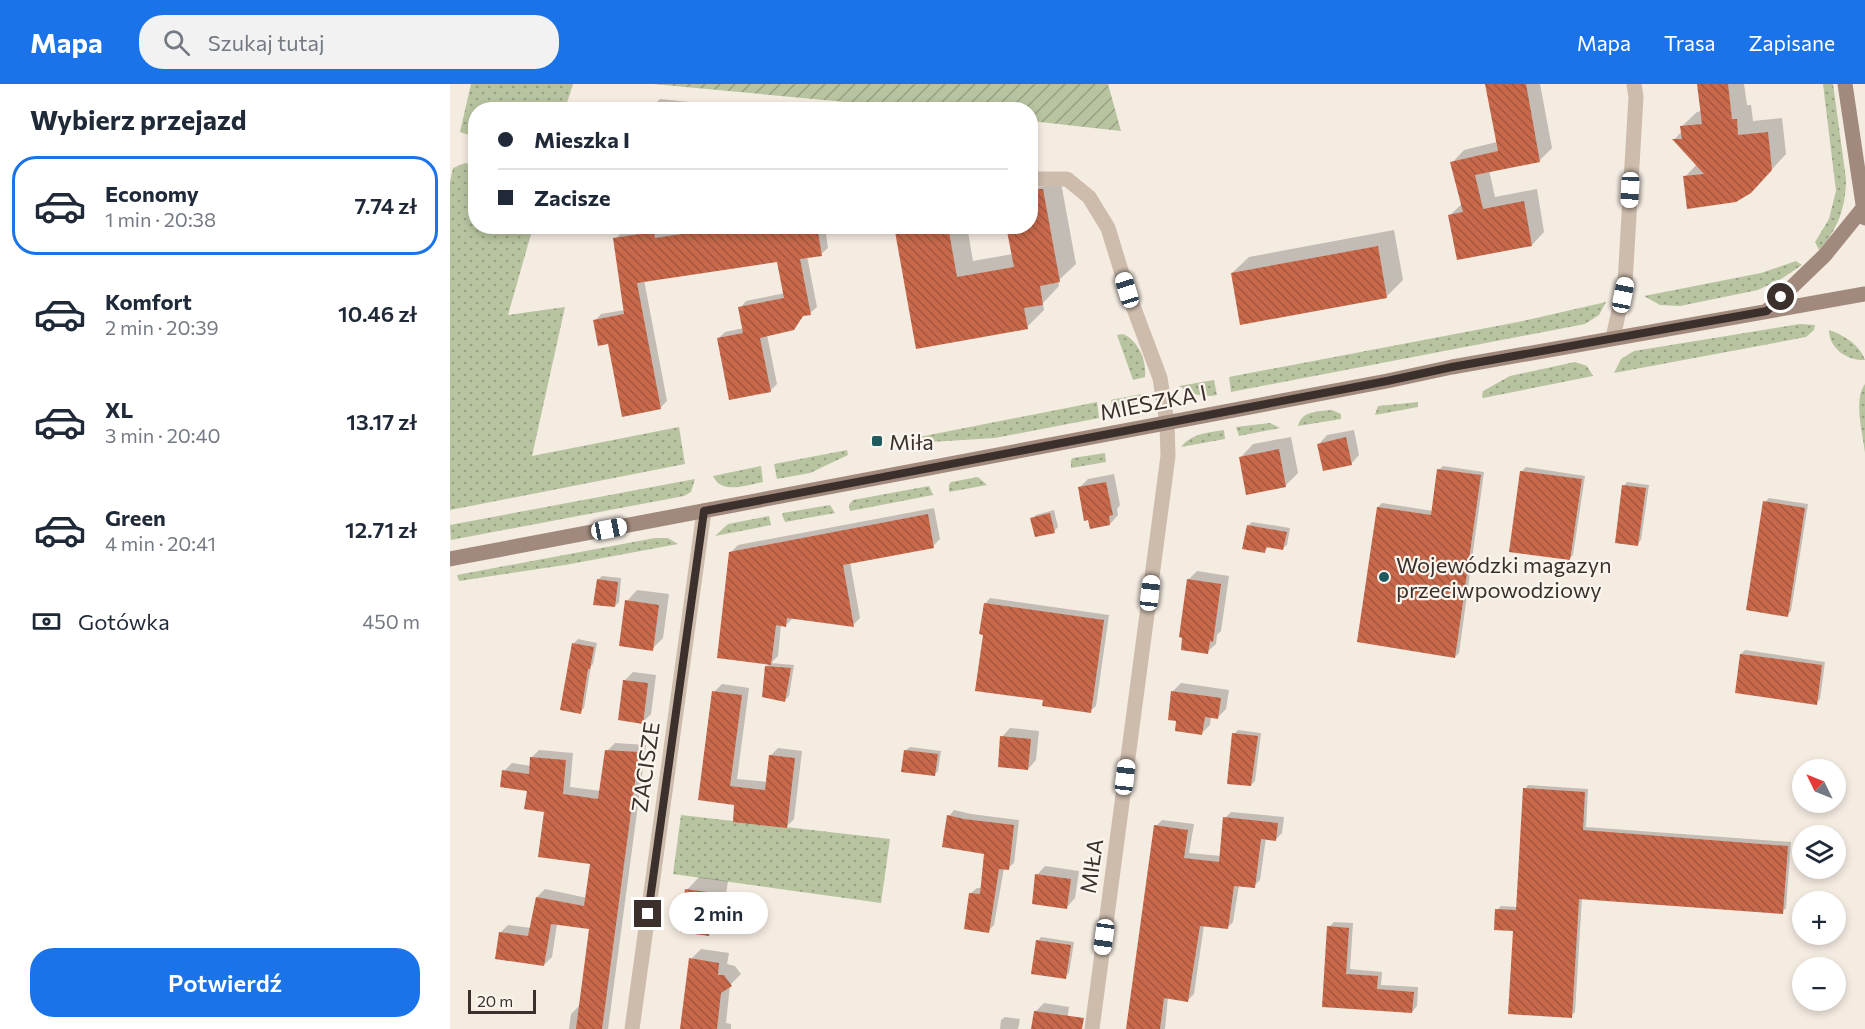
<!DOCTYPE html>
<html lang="pl">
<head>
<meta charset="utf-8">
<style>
	body { margin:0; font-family:Commissioner,sans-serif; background:#f2f2f3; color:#1f2937; height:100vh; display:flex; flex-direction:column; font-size:22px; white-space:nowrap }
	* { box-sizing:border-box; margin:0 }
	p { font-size:20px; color:#747a83 }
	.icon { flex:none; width:33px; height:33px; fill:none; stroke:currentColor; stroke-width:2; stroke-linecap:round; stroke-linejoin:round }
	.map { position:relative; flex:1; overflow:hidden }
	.drawer { display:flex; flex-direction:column; background:#fff; width:450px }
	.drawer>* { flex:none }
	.hud { position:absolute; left:18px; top:18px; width:570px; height:132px; border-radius:24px; box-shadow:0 3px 9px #0003; display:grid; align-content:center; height:132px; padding:0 30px; background:#fff }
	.needle { width:39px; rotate:313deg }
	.buttons { position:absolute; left:1342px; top:675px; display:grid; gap:12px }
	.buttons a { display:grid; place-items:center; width:54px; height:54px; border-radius:50%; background:#fff; box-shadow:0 3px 9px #0003; font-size:30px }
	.scale { position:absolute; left:18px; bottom:15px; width:68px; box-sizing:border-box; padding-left:6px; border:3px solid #3b302b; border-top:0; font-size:16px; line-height:21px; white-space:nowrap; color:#3b302b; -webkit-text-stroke:4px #fbf5ee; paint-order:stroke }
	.end { position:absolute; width:27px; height:27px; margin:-14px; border:8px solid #3b302b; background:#fff; box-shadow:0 0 0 3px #fff }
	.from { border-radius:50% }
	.bubble { position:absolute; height:42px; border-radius:21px; background:#fff; box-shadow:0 3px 9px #0003; font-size:20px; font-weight:600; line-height:42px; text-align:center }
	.car { position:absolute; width:18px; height:36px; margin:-18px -9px; border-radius:8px; box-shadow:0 0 4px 2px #0007; background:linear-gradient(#fff 24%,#345 0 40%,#fff 0 76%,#345 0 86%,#fff 0) }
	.hud b { display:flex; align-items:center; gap:21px; height:57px; font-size:22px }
	.hud b+b { border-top:2px solid #e0e1e3 }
	.hud i { width:15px; height:15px; background:#1f2937 }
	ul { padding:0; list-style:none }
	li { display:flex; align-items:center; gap:18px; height:99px; margin:0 12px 9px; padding:0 18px; border:3px solid transparent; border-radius:24px }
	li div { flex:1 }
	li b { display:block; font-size:22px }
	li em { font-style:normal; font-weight:600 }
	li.current { border-color:#1a73e8 }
	li>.icon { width:54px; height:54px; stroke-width:1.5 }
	h2 { padding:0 30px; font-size:27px; line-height:72px }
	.pay { display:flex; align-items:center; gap:15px; height:66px; padding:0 30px; font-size:22px }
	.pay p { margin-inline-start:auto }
	.cta { display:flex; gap:12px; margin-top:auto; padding:12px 30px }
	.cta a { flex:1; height:69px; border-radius:24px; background:#1a73e8; color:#fff; font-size:24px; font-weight:600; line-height:69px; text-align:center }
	header { display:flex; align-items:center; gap:36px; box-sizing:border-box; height:84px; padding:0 30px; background:#1a73e8; color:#fff }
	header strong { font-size:28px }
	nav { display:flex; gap:33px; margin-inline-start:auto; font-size:21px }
	.search { width:420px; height:54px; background:#f2f2f3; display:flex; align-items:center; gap:15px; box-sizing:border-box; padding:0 21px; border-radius:24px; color:#747a83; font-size:22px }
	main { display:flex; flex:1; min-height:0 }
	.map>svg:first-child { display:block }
</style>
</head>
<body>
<header>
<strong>Mapa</strong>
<div class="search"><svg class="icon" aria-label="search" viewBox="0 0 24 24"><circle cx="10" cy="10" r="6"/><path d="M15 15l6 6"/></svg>Szukaj tutaj</div>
<nav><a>Mapa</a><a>Trasa</a><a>Zapisane</a></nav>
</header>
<main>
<section class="drawer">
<h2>Wybierz przejazd</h2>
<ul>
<li class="current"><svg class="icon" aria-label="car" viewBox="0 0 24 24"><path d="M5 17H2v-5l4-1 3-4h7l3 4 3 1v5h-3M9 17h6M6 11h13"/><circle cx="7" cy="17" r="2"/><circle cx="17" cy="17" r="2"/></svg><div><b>Economy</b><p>1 min · 20:38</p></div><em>7.74 zł</em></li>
<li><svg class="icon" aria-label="car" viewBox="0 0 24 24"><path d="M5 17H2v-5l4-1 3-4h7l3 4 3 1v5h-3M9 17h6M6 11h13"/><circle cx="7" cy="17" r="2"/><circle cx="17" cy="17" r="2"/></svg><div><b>Komfort</b><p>2 min · 20:39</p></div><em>10.46 zł</em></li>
<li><svg class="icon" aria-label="car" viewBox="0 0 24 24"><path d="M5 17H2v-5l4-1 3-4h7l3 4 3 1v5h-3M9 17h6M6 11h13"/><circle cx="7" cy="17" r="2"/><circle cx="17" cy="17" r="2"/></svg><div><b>XL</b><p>3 min · 20:40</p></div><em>13.17 zł</em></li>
<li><svg class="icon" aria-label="car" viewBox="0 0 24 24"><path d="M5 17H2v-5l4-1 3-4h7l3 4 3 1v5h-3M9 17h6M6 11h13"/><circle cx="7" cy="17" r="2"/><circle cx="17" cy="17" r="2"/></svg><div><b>Green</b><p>4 min · 20:41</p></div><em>12.71 zł</em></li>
</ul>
<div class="pay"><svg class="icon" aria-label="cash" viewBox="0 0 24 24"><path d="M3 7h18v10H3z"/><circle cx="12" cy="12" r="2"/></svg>Gotówka<p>450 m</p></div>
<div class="cta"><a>Potwierdź</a></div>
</section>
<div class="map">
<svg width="1415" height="945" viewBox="0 0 1415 945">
	<defs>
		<pattern id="grass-dots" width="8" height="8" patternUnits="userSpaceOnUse" patternTransform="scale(1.5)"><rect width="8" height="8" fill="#b8c4a0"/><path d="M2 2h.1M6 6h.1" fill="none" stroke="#97a083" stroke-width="1.8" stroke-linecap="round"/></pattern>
		<pattern id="garden-furrows" width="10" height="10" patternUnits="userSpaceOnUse" patternTransform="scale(1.5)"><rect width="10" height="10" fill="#b8c4a0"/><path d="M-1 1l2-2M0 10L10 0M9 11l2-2" fill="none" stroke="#97a083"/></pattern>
		<pattern id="building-back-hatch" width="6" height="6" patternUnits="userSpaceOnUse" patternTransform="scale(1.5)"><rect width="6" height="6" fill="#c8694b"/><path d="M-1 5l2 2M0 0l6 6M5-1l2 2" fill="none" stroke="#a4573f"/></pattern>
	</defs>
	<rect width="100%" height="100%" fill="#f4ebe1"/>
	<path fill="url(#grass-dots)" d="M21,0H123L115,25L26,26L25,53L10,48Z
		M1373,0H1383L1396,95C1396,122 1388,146 1369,166L1365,158L1379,135L1386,107Z
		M15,79L25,81L26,142L83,143L58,231L115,223L82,372L229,343L235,380L0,426V98L3,84Z
		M1346,177L1352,181L1331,195L1308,206L1230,222L1210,221L1194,212L1311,189Z
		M1156,218L1149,231L1135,240L781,308L779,293L1068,238Z
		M1350,240L1365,241L1364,246L1356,253L1164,289L1171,275L1184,267Z
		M1379,246C1394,251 1410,261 1415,276C1398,277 1379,265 1379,246Z
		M673,250C688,256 697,277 695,293L683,296L667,251Z
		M1125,278L1137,282L1143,292L1033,314L1032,312L1033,307L1060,292Z
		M764,296L767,311C753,314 741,310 729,302Z
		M1415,300V369C1413,350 1403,316 1415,300Z
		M692,310C685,322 676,328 662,331L661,316Z
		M647,318L649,334L545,354L465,359L464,354Z
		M968,318V323L925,331L928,322Z
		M882,326L891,330V335L848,342C852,326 868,328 882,326Z
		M820,339L830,344L789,352L786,343Z
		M774,346L775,355L731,363C743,349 756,349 774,346Z
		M397,366L398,371L360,389L327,395L324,380Z
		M655,369L656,378L621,384V376L623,374Z
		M311,382L313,398C296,401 272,411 263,392Z
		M528,393L537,401L499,408V401L501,398Z
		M245,395L241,408L234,412L1,456L0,441Z
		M479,402L483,411L400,427L399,421L403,416Z
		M380,421L385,429L335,438L332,431L333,429Z
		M319,432L321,441L265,452L278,440Z
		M205,454H218L228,460L115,481L9,497L7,491Z
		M231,731L440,755L431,819L223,790Z"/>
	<path fill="url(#garden-furrows)" d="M203,0H658L671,47L581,37L580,26L471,25Z"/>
	<path fill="#0003" d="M1037,0H1090L1102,64L1089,77L1039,86L1045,113L1087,105L1094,148L1082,161L1000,131L1012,120L1002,79L1014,66L1047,58Z
		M1249,0H1294L1297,21H1301L1303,37L1332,34L1336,70L1316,92L1235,93L1247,80L1224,56L1232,47V42L1247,28L1252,27Z
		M210,15L269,21V26H205L206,19Z
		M611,99L626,180L608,197L609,202L593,219L594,226L577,243L467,263L445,142H517L523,177L563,170L580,142V105Z
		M210,142L211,148L252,142H375L378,164L371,170L357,172L367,223L360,229L355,230L344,244L317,251L327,300L320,307L268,255L275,248L294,244L290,224L296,217L335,209L328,177L194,196L217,317L210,324L145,237L151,230L175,226L165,155L172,148Z
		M944,146L953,196L936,213L782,189L799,173Z
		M904,346L909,371L901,380L869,360L877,351Z
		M841,353L848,389L835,402L791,373L803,360Z
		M993,382L1034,388L1009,569L1005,573L928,423L932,419L983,427L989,386Z
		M1076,383L1135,392L1123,471L1119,475L1072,387Z
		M664,390L670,421L667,425L668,431L660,440L629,404L638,395Z
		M1177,398L1199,401L1191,456L1187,460L1174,402Z
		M1319,414L1358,420L1341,527L1337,531L1315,418Z
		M484,424L490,455L483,462L400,478L410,534L403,541L344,533L336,541L331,540L328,572L321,579L344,581L339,612L335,616L316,583L320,579L281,468L288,461Z
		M604,426L608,443L604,447L582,435L586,431Z
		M802,438L840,444L837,461L833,464L819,462L815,467L798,442Z
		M747,487L779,492L771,547L767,551L766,560L757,568L738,496Z
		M152,492L171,494L169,518L165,522L148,496Z
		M187,506L219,510L213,554L202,565L177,517Z
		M540,514L659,531L646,622L640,627L595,615L534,549L535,520Z
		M128,555L147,559L143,580L141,582L134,624L130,628L124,559Z
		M1295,566L1375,578L1370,615L1366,619L1291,570Z
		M183,588L206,591L201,630L192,639L174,597Z
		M731,599L779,606L776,625L768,633L761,632L760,641L752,649L728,636L722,608Z
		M272,600L299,604L287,695L318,698L320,672L328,664L352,667L344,735L337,742L286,720L250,715L264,608Z
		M560,644L589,647L586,676L578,685L552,653Z
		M788,646L811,649L805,697L801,701L784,650Z
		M165,659L196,661L158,945H119L121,930L129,922L141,844L107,840L102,873L94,881L50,849L58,841L81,844L87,813L95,805L137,814L142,779L79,706L54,687L62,679L81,682V674L89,666L123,669L120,703L151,707L157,667Z
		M460,663L491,667L488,687L484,691L456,666Z
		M1078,701L1138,705L1136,743L1341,758L1336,824L1332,828L1132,813L1125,928L1121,932L1065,846L1047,826L1051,822L1067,823L1075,705Z
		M504,726L521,730L569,736L564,779L558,784H554L544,841L538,847L521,809L527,804H532L536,768L499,732Z
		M781,728L834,733L832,749L826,755L816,754L810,796L804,802L789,801L783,838L777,844L754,841L744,910L738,916L718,913L715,945H678L706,742L712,736L744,740L739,769L771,772L775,734Z
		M595,782L629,787L625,814L617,823L587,791Z
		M249,793L278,797L272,837L259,850L237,806Z
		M884,838L903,839L900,885L932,888L931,901L968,903L967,922L962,928L873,921L879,843Z
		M591,853L624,858L619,889L615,893L588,857Z
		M251,865L279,869L277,880L285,882L291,890L280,901L276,939L281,940V945H231L241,875Z
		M594,919L619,923L616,945H583L585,928Z
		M555,933L570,935L568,945H550L551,936Z"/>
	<path fill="url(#building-back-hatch)" d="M1035,0H1076L1090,78L1025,91L1033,125L1074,117L1082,162L1007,176L998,131L1013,128L1000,78L1048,67Z
		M1247,0H1278L1282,35H1287L1288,51L1318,48L1322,86L1301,109L1286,118L1237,125L1233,92L1254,90L1222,55H1232L1230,42L1252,40Z
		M580,105H593L610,198L590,202L593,221L574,224L578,245L466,265L444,142H498L507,193L564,183L556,142H580Z
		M286,142H367L372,172L350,175L361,231L353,232L344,246L310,254L321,308L279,316L267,254L293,249L288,223L334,214L327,178L187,199L211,325L172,333L158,260L148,262L143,236L174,230L163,154L204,148L205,154Z
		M928,162L937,214L790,241L781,189Z
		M896,353L902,381L873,387L867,360Z
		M829,365L836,403L796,411L789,373Z
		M987,385L1031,391L1005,574L907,558L927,423L981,431Z
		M1070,387L1132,395L1120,476L1059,468Z
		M656,398L663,431L659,432L660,441L640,445L638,436L634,437L628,403Z
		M1172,401L1196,404L1188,462L1165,459Z
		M1313,417L1355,424L1338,533L1296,526Z
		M600,429L605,449L585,453L580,434Z
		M478,430L484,464L393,481L404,543L337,534L336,543L326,541L321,581L267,574L279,468Z
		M797,441L837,448L833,466L816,463L815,469L792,465Z
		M147,495L168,498L165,523L143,521Z
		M737,495L771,500L763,558L760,557L758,570L731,566L732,554L729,553Z
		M175,516L209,521L203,567L169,562Z
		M534,519L654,536L641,629L592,622L593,616L525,607L533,551L529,550Z
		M122,559L144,563L140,585H138L131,630L110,626Z
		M1290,570L1372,581L1367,621L1285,609Z
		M315,582L341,584L335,618L312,613Z
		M173,596L198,599L193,640L168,636Z
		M262,607L292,611L280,702L315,706L319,671L345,674L337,744L283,738L284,721L248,716Z
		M721,607L771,614L768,635L755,633L752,651L725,647L726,637L718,636Z
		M782,649L808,652L801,702L777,700Z
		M550,652L581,655L578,686L548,683Z
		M155,666L189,668L152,945H126L139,845L101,840L94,882L45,875L49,848L78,852L86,813L134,822L140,780L88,773L94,728L74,725L77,707L50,703L52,686L79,690L80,673L116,676L113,710L148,715Z
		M454,666L488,670L485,692L451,688Z
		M1073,704L1135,708L1133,746L1338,762L1333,830L1129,815L1122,934L1058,930L1063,847L1044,846L1045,825L1066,826Z
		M497,731L514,735L564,741L559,786L549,785L539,849L514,845L519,809L530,810L534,770L492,763Z
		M773,733L828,739L826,757L811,755L805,804L784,802L778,845L750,842L738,918L714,914L710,945H676L704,741L738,746L734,774L769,778Z
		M585,790L621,795L617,825L582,820Z
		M235,805L266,809L259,852L230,848Z
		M877,842L899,844L896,890L928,892L927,905L964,908L962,929L872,923Z
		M586,856L621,861L616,895L581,890Z
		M239,874L269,879L268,891H274L282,902L271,909L267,945H230Z
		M584,927L634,934L632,945H581Z"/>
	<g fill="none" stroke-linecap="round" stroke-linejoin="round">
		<path stroke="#cdbbac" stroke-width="15" d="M580,95H617L639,113L658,144L677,206L710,294L717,339L718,372L642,945
			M1163,254L1175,199L1186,13L1184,0
			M182,945L254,427"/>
		<path stroke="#a18a7d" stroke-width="15" d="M1395,0L1415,134
			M1317,227L1375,171L1413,124
			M0,475L937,297L1002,283L1415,210"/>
	</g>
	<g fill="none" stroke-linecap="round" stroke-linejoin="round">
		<path stroke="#3b302b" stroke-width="8" d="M198,830L254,427L937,297L1002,283L1317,227L1331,213"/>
	</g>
	<g fill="#1f5a5e" stroke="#fbf5ee" stroke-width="2">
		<rect x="421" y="351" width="12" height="12" rx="3"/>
		<circle cx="934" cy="493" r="6"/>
	</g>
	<g text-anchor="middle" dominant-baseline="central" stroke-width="4.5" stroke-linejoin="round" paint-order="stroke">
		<g font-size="22" fill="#3b302b" stroke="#fbf5ee">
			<text transform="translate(703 318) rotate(-11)">MIESZKA I</text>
			<text transform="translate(195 683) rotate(-82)">ZACISZE</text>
			<text transform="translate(641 782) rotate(-82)">MIŁA</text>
		</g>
		<g font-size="22" fill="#3b302b" stroke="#fbf5ee" text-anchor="start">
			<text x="439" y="357">Miła</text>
			<text x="946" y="480">Wojewódzki magazyn<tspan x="946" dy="25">przeciwpowodziowy</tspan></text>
		</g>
	</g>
</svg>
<div class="buttons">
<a><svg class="needle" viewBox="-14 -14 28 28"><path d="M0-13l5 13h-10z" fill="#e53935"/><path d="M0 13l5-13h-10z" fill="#747a83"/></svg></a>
<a><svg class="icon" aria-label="layers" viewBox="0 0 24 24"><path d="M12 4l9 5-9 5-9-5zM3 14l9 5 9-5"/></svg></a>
<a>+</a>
<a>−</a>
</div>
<div class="scale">20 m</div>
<i class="end from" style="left:1331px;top:213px"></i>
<i class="end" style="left:198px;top:830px"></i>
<div class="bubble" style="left:219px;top:808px;width:99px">2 min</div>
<i class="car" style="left:1180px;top:106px;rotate:183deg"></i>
<i class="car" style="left:677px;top:206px;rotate:343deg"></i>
<i class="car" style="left:1173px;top:211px;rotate:11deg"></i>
<i class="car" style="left:159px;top:445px;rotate:79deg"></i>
<i class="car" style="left:700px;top:509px;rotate:7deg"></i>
<i class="car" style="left:675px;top:693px;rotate:7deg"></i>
<i class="car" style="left:654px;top:853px;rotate:188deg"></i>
<div class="hud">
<b><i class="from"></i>Mieszka I</b>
<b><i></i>Zacisze</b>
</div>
</div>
</main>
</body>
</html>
